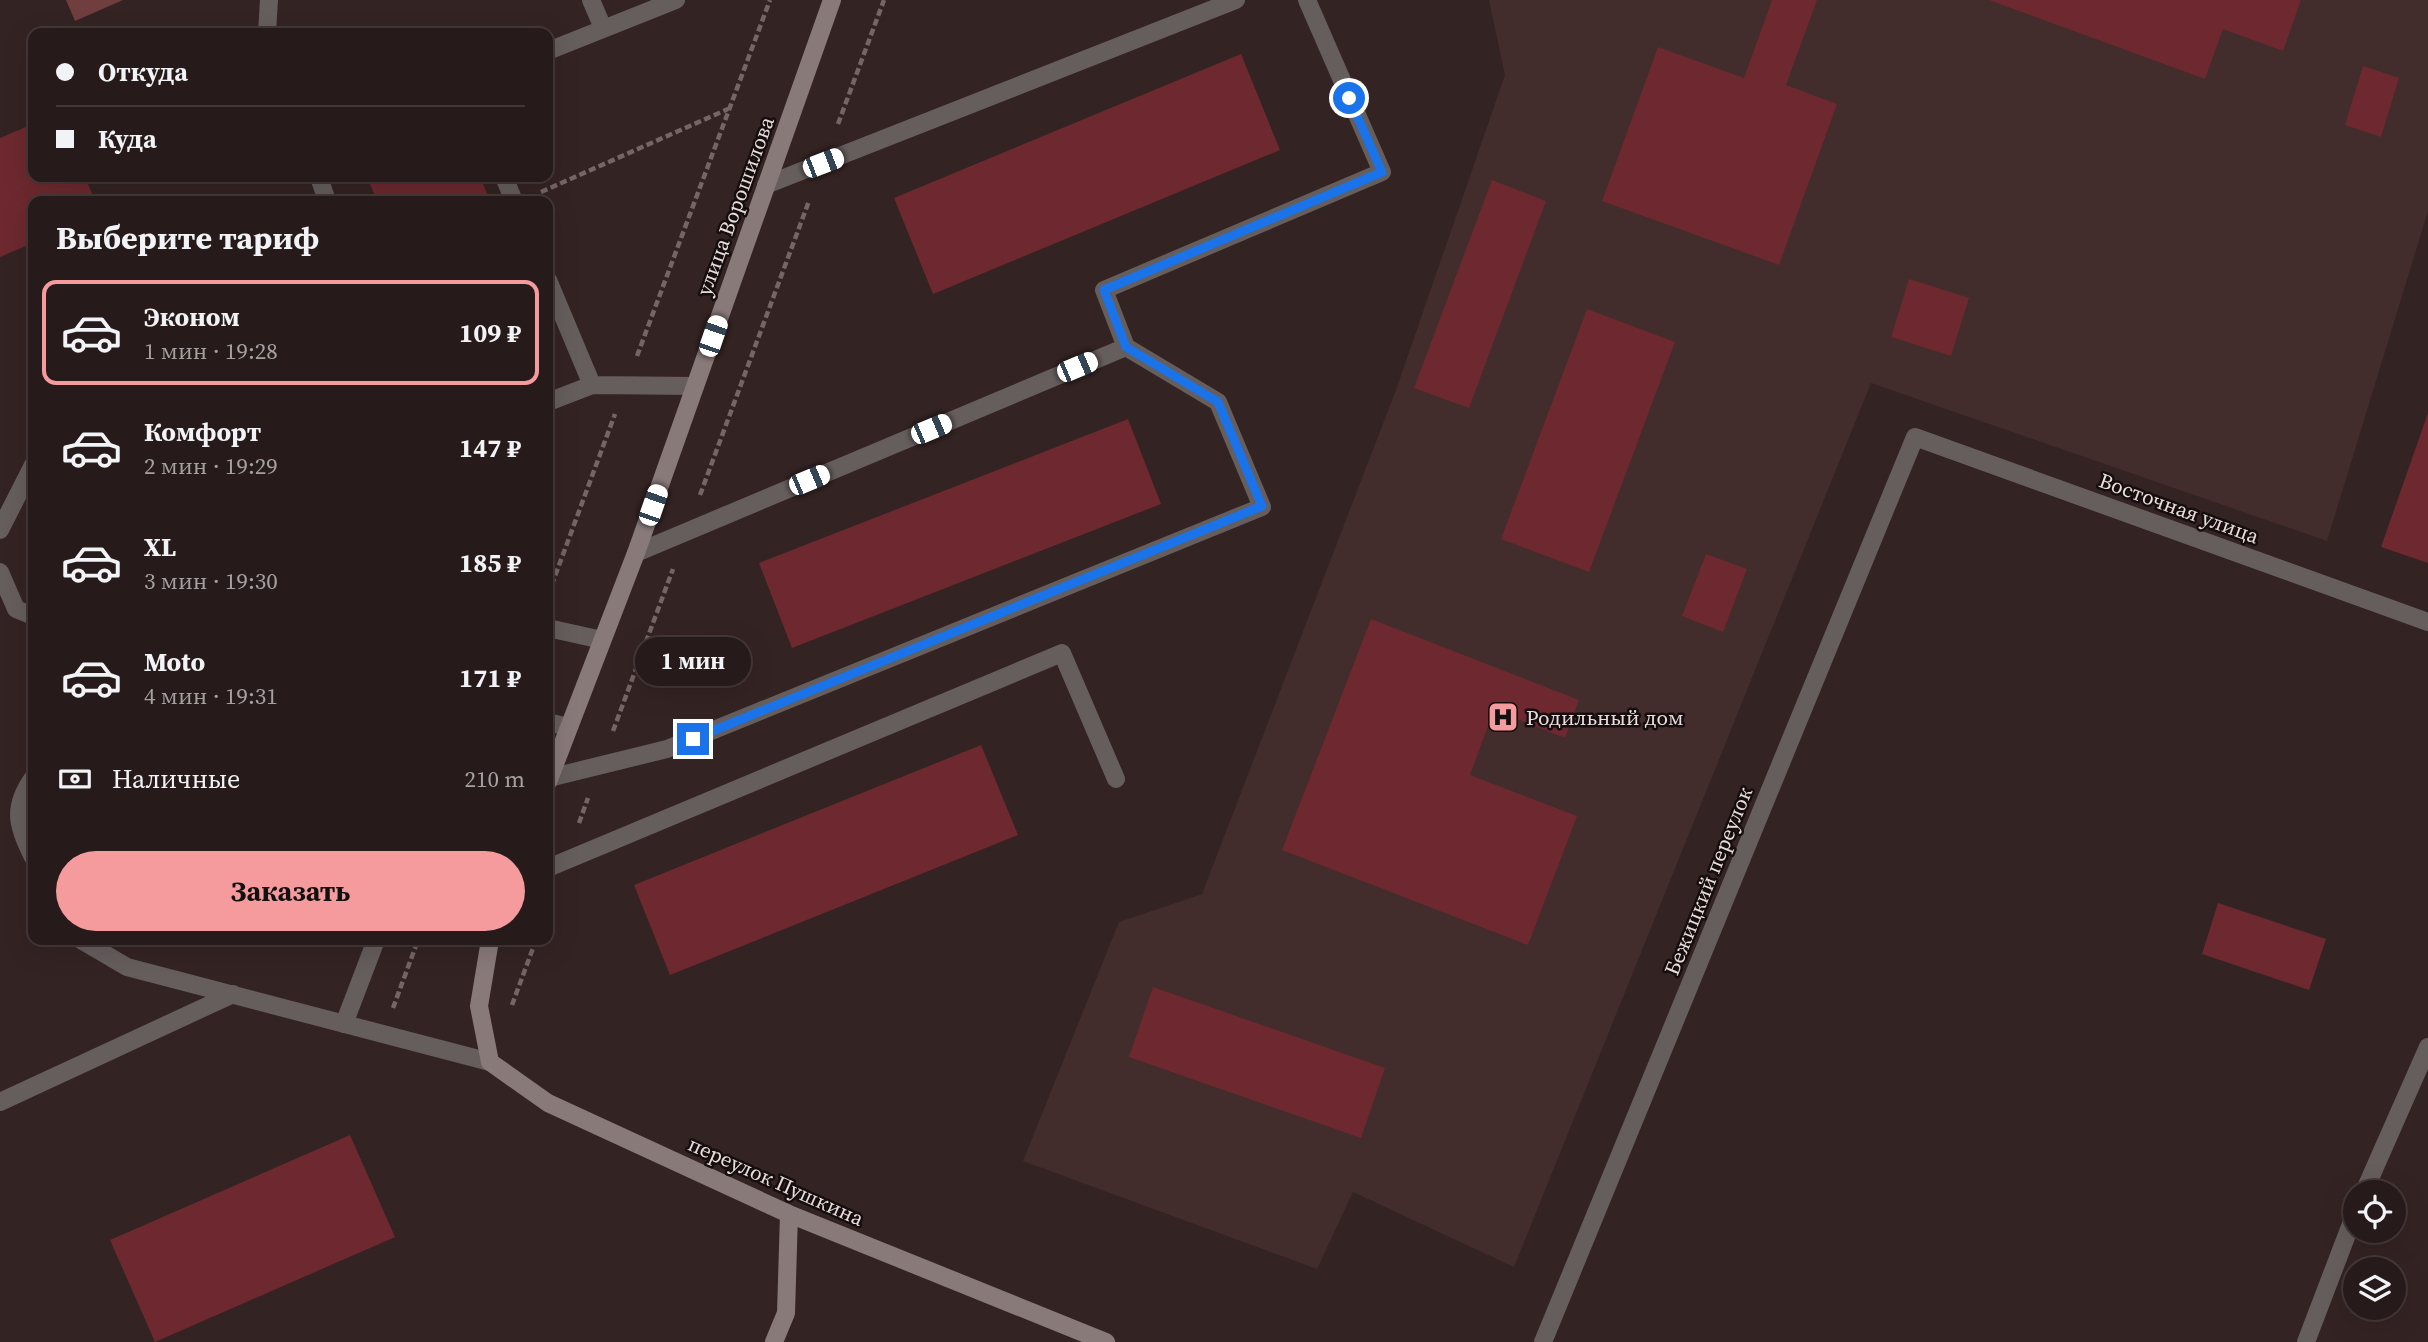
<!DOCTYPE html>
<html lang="ru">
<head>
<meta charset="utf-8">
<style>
	body { margin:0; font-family:"Source Serif 4",serif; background:#2f2323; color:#f1f3f6; height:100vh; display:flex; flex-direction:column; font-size:26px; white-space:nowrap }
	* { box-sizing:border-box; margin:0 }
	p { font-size:23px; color:#a4a1a2 }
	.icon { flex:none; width:38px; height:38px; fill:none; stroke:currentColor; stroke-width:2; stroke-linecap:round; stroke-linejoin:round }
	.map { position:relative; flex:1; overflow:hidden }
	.panel { position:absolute; left:28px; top:196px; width:525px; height:749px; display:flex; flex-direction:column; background:#271a1a; border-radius:14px; box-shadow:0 7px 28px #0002,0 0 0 2px #433839 }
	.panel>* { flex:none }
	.hud { position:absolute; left:28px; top:28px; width:525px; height:154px; border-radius:14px; box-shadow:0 7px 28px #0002,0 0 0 2px #433839; display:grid; align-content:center; height:154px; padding:0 28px; background:#271a1a }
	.controls { position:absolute; left:2343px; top:1180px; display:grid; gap:14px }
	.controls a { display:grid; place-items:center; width:63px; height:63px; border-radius:50%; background:#271a1a; box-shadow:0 7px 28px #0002,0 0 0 2px #433839; font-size:35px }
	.end { position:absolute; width:32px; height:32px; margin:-16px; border:9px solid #1a73e8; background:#fff; box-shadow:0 0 0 4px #fff }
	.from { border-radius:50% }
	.bubble { position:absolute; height:49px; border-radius:24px; background:#271a1a; box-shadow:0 7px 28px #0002,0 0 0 2px #433839; font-size:23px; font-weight:700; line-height:49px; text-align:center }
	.car { position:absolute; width:21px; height:42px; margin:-21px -10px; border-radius:9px; box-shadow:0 0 5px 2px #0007; background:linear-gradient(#fff 24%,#345 0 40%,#fff 0 76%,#345 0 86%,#fff 0) }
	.hud b { display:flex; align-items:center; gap:24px; height:66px; font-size:26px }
	.hud b+b { border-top:2px solid #433839 }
	.hud i { width:18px; height:18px; background:#f1f3f6 }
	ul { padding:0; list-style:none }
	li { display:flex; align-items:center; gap:21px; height:105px; margin:0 14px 10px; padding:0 14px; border:4px solid transparent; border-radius:14px }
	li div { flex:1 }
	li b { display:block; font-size:26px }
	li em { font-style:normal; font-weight:700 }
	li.active { border-color:#f59b9d }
	li>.icon { width:63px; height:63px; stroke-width:1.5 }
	h2 { padding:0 28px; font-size:32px; line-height:84px }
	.pay { display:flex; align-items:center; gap:18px; height:77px; padding:0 28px; font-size:26px }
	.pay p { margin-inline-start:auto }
	.action { display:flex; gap:14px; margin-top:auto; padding:14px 28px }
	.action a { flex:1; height:80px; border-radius:42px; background:#f59b9d; color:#111; font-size:28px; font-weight:700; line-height:80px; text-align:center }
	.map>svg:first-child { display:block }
</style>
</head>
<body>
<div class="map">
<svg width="2428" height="1342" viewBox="0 0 2428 1342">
	<rect width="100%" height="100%" fill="#342323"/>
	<path fill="#432c2c" d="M1489,0H2428V211L2327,541L1871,383L1514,1267L1353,1192L1317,1269L1023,1161L1119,922L1202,894L1396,390L1505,75Z"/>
	<path fill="#713e40" d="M66,0H123L75,21Z"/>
	<path fill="#6d292f" d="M1772,0H1817L1786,85L1837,104L1779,265L1602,201L1658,47L1744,78Z
		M1989,0H2301L2283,51L2223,29L2205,79Z
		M1241,54L1280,150L933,294L894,198Z
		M2363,66L2399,78L2381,137L2345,125Z
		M33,124V177H85L95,201H33V243L0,257V138Z
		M388,177H480L490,201H377L370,184Z
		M1492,180L1546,201L1469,408L1414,388Z
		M1909,279L1969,298L1951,356L1891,337Z
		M1587,309L1675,342L1589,572L1501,539Z
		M2428,413V563L2381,547Z
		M1128,419L1161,504L792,648L759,563Z
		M1706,554L1747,569L1723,632L1682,616Z
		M1371,619L1579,700L1565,738L1494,710L1470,775L1577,816L1528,945L1282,850Z
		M981,745L1018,835L670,975L634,885Z
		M2218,903L2326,939L2309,990L2202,954Z
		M1153,987L1385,1068L1361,1138L1129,1057Z
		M350,1135L395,1237L155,1342L110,1240Z"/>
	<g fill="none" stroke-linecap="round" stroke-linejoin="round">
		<path stroke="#756565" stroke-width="4.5" stroke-dasharray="7 3.5" stroke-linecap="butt" d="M838,124L884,0
			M541,192L728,109
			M637,356L770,0
			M700,495L809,201
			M548,595L615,414
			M613,731L673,569
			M579,823L588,798
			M548,907L552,897
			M512,1005L536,940
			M393,1008L418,940"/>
		<path stroke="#665d5d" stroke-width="18" d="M591,0L603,28
			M267,33L269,0
			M548,51L676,0
			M319,177L327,201
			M504,177L514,201
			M766,185L1236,0
			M548,280L592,385
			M1126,347L1104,290L1382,172L1307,0
			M548,402L592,385L695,386
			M0,530L33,465
			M0,572L16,609L33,616
			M548,628L602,640
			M548,722L568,727
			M33,778C12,807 17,826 33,857
			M549,778L667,749L1262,507L1218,402L1126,347L636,553
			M548,868L1062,653L1116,779
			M81,940L127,967L490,1062
			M344,1024L376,940
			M0,1102L233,994"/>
		<path stroke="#665d5d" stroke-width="18" d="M2364,1192L2428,1047
			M1543,1342L1915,437L2428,622
			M2306,1342L2356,1211"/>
		<path stroke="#897a7a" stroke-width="18" d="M548,782L636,553L832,0
			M490,940L479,1006L490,1062L548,1103L789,1214L1106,1342
			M774,1342L786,1313L789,1214"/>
	</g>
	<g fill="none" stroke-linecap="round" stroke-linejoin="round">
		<path stroke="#1a73e8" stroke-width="9" d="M693,739L1262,506L1218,402L1126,347L1104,290L1382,172L1349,98"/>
	</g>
	<defs>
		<g id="hospital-square" transform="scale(1.575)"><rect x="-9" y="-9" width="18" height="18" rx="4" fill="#f59b9d" stroke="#160e0e"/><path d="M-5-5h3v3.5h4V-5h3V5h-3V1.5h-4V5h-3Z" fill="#111"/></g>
	</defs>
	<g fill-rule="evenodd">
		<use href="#hospital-square" x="1503" y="717"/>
	</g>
	<g text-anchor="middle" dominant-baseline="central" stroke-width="5" stroke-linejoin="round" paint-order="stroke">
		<g font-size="21" fill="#e9dddd" stroke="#160e0e">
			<text transform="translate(735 206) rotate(-70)">улица Ворошилова</text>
			<text transform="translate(2179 508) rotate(20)">Восточная улица</text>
			<text transform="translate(1708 881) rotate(-68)">Бежицкий переулок</text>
			<text transform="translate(776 1181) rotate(24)">переулок Пушкина</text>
		</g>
		<g font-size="21" fill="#e9dddd" stroke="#160e0e" text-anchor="start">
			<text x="1526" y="717">Родильный дом</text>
		</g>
	</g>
</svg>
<div class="controls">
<a><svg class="icon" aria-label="locate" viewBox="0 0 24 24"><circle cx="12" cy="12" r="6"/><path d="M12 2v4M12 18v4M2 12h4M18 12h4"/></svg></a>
<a><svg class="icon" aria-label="layers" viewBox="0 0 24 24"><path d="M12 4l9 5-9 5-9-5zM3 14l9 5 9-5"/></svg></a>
</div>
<i class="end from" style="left:1349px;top:98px"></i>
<i class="end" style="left:693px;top:739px"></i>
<div class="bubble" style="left:635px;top:637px;width:116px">1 мин</div>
<i class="car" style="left:823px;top:163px;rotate:69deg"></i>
<i class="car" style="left:713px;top:336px;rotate:19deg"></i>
<i class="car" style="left:1077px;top:367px;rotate:67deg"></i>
<i class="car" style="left:931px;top:429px;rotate:67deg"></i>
<i class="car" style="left:809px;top:480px;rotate:67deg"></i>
<i class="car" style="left:653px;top:505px;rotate:19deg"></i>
<div class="hud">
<b><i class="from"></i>Откуда</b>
<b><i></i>Куда</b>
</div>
<section class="panel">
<h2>Выберите тариф</h2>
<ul>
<li class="active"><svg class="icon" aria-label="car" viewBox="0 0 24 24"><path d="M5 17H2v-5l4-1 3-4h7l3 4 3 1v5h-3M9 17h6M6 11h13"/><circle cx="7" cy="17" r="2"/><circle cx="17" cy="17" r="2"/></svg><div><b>Эконом</b><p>1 мин · 19:28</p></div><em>109 ₽</em></li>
<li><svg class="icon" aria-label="car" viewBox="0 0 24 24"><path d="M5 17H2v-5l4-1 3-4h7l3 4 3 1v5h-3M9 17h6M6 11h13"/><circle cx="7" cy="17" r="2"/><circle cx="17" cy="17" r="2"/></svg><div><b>Комфорт</b><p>2 мин · 19:29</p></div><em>147 ₽</em></li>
<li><svg class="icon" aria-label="car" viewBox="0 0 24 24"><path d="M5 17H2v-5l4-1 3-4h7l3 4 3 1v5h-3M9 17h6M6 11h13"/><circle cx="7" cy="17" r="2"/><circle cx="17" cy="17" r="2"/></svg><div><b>XL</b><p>3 мин · 19:30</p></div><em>185 ₽</em></li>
<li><svg class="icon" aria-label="car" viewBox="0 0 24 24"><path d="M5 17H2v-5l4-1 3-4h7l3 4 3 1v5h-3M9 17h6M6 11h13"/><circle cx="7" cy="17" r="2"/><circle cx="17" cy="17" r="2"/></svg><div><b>Moto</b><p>4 мин · 19:31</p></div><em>171 ₽</em></li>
</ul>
<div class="pay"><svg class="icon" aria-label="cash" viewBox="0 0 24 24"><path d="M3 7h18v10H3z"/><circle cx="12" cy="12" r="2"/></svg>Наличные<p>210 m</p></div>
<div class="action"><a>Заказать</a></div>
</section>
</div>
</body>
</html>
